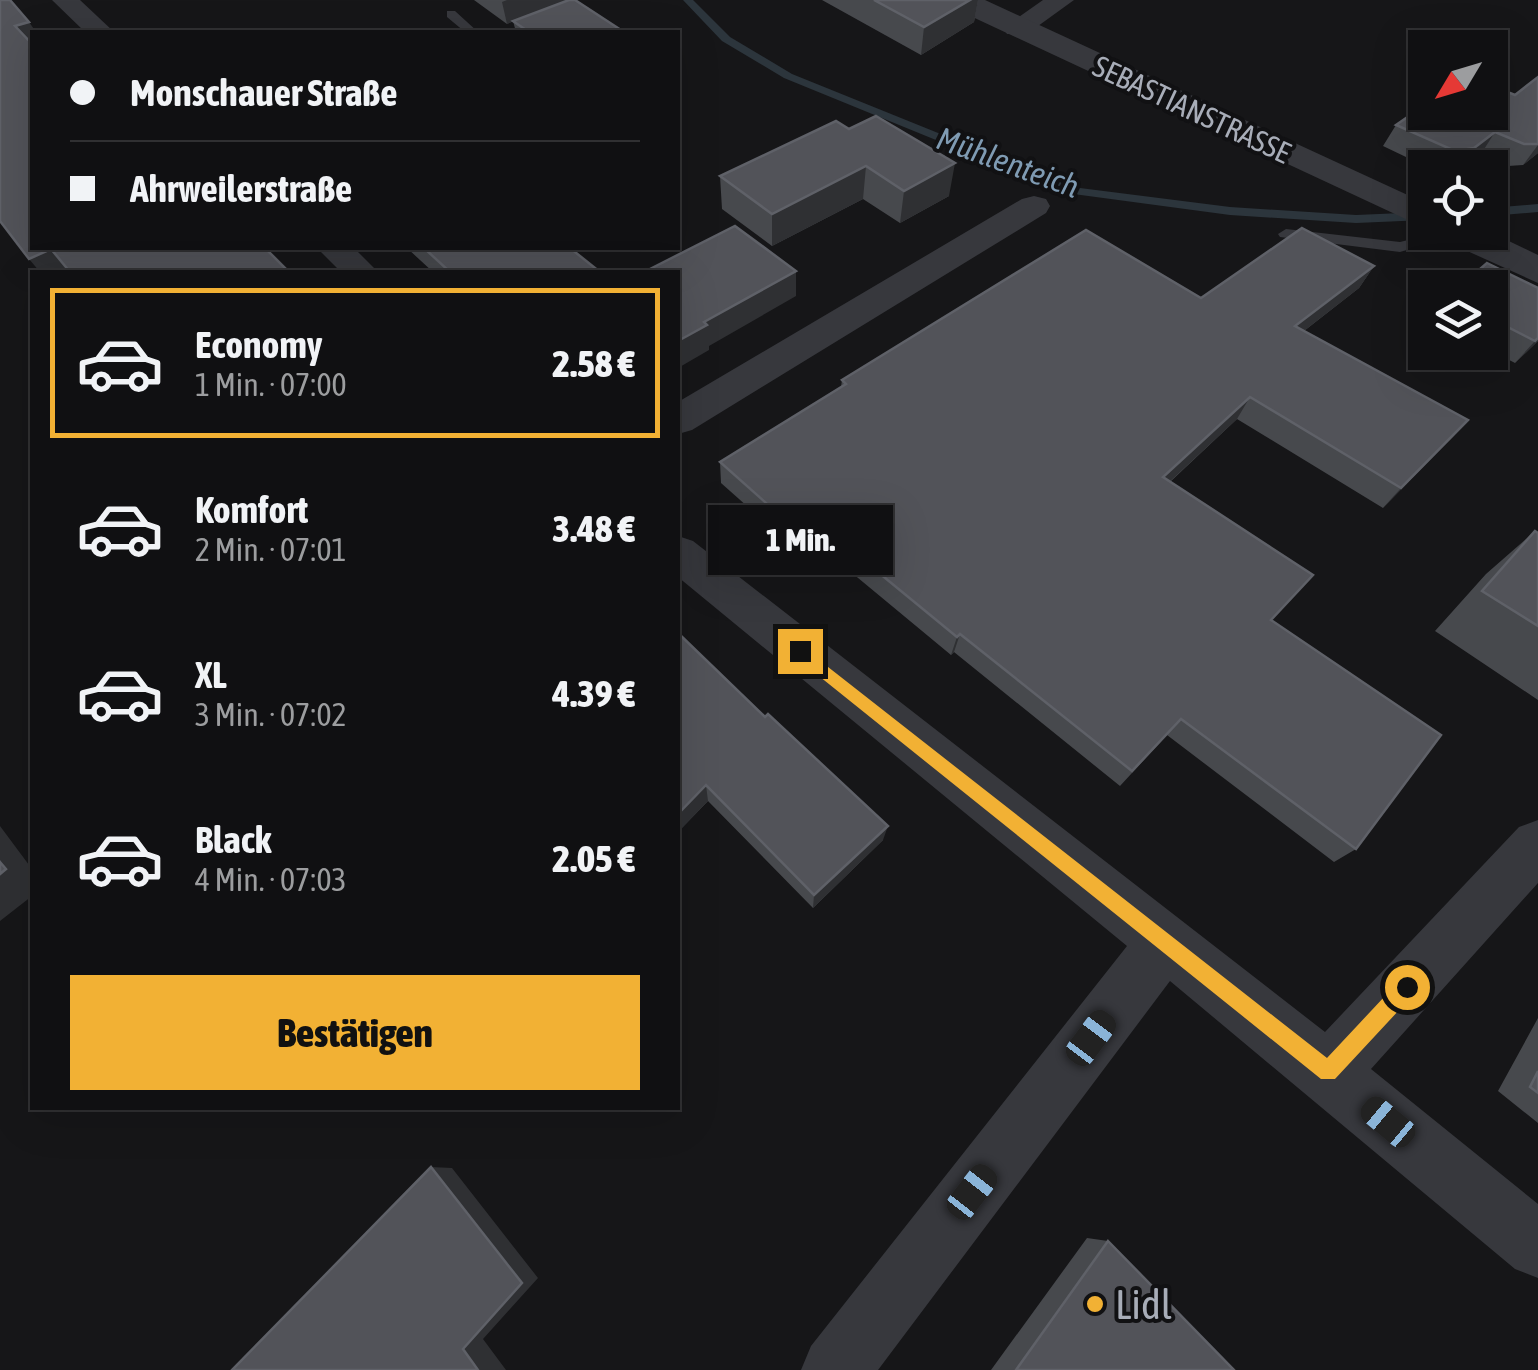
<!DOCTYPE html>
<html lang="de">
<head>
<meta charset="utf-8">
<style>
	body { margin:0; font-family:"Asap Condensed",sans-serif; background:#19191b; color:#f1f3f6; height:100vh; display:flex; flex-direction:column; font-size:38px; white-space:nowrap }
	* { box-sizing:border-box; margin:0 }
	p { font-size:32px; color:#9c9d9f }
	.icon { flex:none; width:55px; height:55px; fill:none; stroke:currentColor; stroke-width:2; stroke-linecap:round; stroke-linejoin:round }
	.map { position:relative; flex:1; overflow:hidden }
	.drawer { position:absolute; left:30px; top:270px; width:650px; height:840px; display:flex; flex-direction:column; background:#101012; border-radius:0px; box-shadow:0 10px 40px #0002,0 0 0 2px #303032 }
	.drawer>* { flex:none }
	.guide { position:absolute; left:30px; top:30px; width:650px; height:220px; border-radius:0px; box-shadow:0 10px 40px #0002,0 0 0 2px #303032; display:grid; align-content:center; height:220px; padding:0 40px; background:#101012 }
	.needle { width:65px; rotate:232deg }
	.controls { position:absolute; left:1408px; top:30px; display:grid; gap:20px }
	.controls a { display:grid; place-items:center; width:100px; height:100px; border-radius:0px; background:#101012; box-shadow:0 10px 40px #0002,0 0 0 2px #303032; font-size:50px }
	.end { position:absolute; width:45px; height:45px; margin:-22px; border:12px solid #f2b134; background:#111; box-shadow:0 0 0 5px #111 }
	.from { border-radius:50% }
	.bubble { position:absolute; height:70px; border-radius:0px; background:#101012; box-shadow:0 10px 40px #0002,0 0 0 2px #303032; font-size:32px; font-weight:800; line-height:70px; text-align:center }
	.car { position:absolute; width:30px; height:60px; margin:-30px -15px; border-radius:12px; box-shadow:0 0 8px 2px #0007; background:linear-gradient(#222 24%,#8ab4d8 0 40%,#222 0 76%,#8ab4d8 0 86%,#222 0) }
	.guide b { display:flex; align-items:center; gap:35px; height:95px; font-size:38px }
	.guide b+b { border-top:2px solid #303032 }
	.guide i { width:25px; height:25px; background:#f1f3f6 }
	ul { padding:18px 0 0; list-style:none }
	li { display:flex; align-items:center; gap:30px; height:150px; margin:0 20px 15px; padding:0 20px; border:5px solid transparent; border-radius:0px }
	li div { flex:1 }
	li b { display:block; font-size:38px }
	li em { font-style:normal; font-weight:800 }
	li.selected { border-color:#f2b134 }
	li>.icon { width:90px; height:90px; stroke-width:1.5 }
	.cta { display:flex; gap:20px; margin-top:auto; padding:20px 40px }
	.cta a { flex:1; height:115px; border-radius:0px; background:#f2b134; color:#111; font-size:40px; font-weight:800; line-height:115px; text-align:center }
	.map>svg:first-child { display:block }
</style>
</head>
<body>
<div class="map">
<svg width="1538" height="1370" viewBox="0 0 1538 1370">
	<rect width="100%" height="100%" fill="#161618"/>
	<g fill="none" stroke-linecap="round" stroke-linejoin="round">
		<path fill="#2c353c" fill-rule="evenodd" d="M683,0H693L730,37L792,74L1072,187L1230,207L1356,215L1425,212V220L1356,223L1230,215L1066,193L784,78L722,41Z
			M1538,204V212L1490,216V208Z"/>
		<path fill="#37383d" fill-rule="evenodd" d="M447,11H455L478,32H465L447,17Z
			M1286,229L1400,242L1440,232L1466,233L1400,252L1280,237L1278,234Z"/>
		<path fill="#37383d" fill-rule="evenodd" d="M52,0H80L114,32H85Z
			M1043,0H1074L1027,34H1007L1003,28Z
			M1034,196L1046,199L1050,206L1046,213L692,430L678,434V402L1022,199Z
			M317,248H354L378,272H341Z
			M678,536L693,541L1325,1032L1519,827L1538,820V883L1371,1069L1538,1204V1278L1515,1269L1170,981L878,1370H801L811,1346L1127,946L678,577Z"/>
		<path fill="#37383d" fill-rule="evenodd" d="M945,0H985L1425,203V228L949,6Z
			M1438,232H1490L1538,255V283L1443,240Z"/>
	</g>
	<path fill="#47494d" d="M474,0H575L624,32H516L513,21L507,24Z
		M822,0H978L974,22L921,55Z
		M1538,77V153L1523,165L1508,166L1481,154L1463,168H1429L1383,146L1396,125L1515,95Z
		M836,121L949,196L900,223L863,199L772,246L722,209L720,176Z
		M407,248H570L600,272H433Z
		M1374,266L1359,288L1304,331L1448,441L1383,508L1237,419L1170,482L1272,621L1356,849L1334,862L1167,735L1120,786L954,652L951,655L799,529L784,539L721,483L720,462L841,387L842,380L1201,298Z
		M1490,288H1538V341L1515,363L1490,350Z
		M1535,531L1538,533V700L1435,631L1486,574Z
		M678,633L883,840L813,908L708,801L678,832Z
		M1538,1018V1123L1498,1091Z
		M1087,1238L1108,1241L1234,1370H991Z"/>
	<path fill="#2f3033" d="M507,0H569L507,24L502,2Z
		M970,0H978L974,22L921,55L924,27Z
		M29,22L36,32H32V46L15,26Z
		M1495,132L1481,154L1463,168H1444L1455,151Z
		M1538,145V153L1523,165Z
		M955,163L949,196L900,223L904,191Z
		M866,166L863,199L772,246V214Z
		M51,249L68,271L64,272H40L29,259Z
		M1374,266L1359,288L1282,348L1295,326Z
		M796,271V296L709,346V350L678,368V341L704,322Z
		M1538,338V341L1515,363L1535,341Z
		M1250,397L1237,419L1152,498L1163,477Z
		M1468,420L1448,441L1383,508L1401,488Z
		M800,508L799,529L784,539V519Z
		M960,634L954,652L951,655L957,637Z
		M706,785L708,801L678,832V814Z
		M0,826L32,869V896L0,921Z
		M888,826L883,840L813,908L814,895Z
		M431,1167L452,1168L538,1278L483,1339L506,1370H478L463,1349Z"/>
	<path fill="#525359" stroke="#5f6168" stroke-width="2.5" d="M0,0H10L29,22L15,26L32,44V248H265L289,272H70L51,249L29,259L0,221Z
		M569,0H575L624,32H529L513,21Z
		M874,0H970L924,27Z
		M1538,77V144H1524L1495,132L1474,148L1455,151L1396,125L1425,105V112H1490V85L1515,95Z
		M876,116L955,163L904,191L866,166L772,214L720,176L836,121L849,129Z
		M735,226L796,271L704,322L707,325L678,341V272H644Z
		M1302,228L1374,266L1295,326L1468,420L1401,488L1250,397L1163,477L1313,575L1271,620L1441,735L1356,849L1181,719L1132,771L960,634L957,637L800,508L784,519L720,462L846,384L842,380L1086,230L1201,298Z
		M424,248H570L600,272H450Z
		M1487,263L1538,288V338L1535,341L1490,318V288H1458Z
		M1535,531L1538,533V626L1482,591Z
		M678,633L765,717L768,714L888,826L814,895L706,785L678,814Z
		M0,862L6,869L0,874Z
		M1538,1071V1093L1530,1087Z
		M431,1167L522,1283L463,1349L478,1370H232Z
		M1108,1241L1234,1370H1016Z"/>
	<path fill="#f2b134" d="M800,645L1327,1058L1400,980H1414V994L1335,1079H1321L794,656V646Z"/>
	<circle fill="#f2b134" stroke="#111113" stroke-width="4" cx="1095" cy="1304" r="10"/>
	<g text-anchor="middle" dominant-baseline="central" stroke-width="8" stroke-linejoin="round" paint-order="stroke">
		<g font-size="30" fill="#a8adb8" stroke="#111113">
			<text transform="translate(1192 109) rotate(25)">SEBASTIANSTRASSE</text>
		</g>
		<g font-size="32" font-style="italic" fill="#7f9bb3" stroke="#111113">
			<text transform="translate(1008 162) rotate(20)">Mühlenteich</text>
		</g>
		<g font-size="42" fill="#a8adb8" stroke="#111113" text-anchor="start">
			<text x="1115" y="1304">Lidl</text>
		</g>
	</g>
</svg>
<div class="controls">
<a><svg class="needle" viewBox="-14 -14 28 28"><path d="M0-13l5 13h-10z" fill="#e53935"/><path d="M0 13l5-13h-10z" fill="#9c9d9f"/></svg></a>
<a><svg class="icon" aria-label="locate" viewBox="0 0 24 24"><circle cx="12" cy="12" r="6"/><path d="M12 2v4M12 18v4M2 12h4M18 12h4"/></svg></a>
<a><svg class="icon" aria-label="layers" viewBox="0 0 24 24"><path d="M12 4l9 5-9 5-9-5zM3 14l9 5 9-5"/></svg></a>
</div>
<i class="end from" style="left:1407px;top:987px"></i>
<i class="end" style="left:800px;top:651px"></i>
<div class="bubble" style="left:708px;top:505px;width:185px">1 Min.</div>
<i class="car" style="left:1091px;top:1038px;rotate:37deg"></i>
<i class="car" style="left:1388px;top:1122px;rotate:310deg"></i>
<i class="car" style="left:972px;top:1192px;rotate:38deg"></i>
<div class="guide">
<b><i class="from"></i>Monschauer Straße</b>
<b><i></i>Ahrweilerstraße</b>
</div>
<section class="drawer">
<ul>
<li class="selected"><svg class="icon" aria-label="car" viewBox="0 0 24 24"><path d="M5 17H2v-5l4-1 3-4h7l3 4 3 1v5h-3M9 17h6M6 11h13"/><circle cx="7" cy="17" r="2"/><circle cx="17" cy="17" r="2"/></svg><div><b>Economy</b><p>1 Min. · 07:00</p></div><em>2.58 €</em></li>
<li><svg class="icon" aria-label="car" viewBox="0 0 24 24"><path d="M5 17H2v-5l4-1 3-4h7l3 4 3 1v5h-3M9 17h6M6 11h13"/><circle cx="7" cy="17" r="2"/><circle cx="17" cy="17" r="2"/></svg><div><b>Komfort</b><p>2 Min. · 07:01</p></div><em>3.48 €</em></li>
<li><svg class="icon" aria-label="car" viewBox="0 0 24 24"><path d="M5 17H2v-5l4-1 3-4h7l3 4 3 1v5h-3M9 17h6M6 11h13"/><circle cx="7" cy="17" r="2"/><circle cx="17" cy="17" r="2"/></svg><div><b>XL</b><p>3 Min. · 07:02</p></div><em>4.39 €</em></li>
<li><svg class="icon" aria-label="car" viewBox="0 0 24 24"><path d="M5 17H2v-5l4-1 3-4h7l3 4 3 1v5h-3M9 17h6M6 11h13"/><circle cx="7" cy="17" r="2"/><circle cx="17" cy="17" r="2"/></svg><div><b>Black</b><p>4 Min. · 07:03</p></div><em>2.05 €</em></li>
</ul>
<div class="cta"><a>Bestätigen</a></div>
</section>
</div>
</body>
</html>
